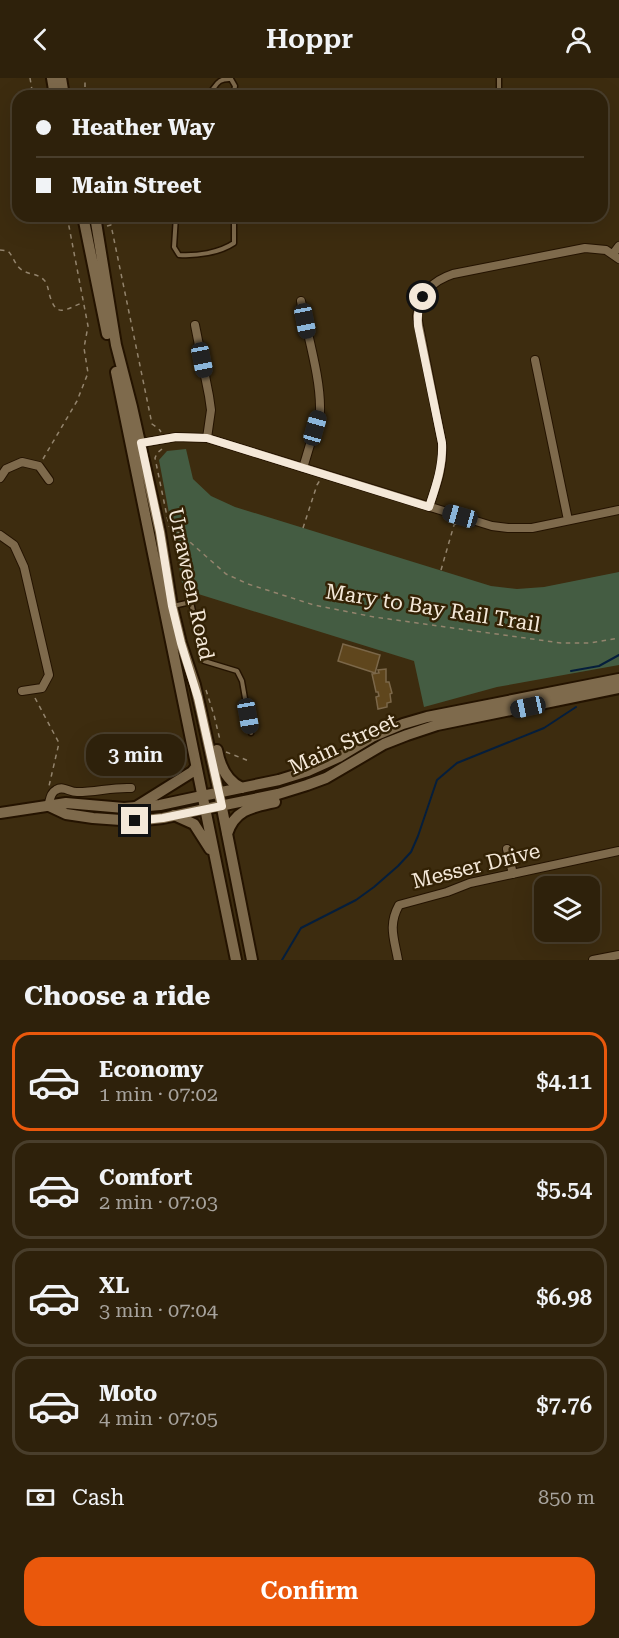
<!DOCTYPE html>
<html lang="en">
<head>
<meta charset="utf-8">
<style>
	body { margin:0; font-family:"Roboto Serif",serif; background:#362914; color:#f1f3f6; height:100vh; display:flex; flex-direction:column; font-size:22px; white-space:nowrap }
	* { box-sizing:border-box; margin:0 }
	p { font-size:20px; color:#a7a39d }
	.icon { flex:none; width:33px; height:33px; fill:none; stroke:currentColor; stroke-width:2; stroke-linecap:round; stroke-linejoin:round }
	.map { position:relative; height:882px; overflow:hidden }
	.panel { display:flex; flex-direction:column; background:#2e210b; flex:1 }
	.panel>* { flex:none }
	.guide { position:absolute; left:12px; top:12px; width:596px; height:132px; border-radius:18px; box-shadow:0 6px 24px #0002,0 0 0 2px #493e2c; display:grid; align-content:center; height:132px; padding:0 24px; background:#2e210b }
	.buttons { position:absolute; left:534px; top:798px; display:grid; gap:12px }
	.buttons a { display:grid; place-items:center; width:66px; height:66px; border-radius:12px; background:#2e210b; box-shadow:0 6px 24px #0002,0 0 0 2px #493e2c; font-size:30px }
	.end { position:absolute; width:27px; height:27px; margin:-14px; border:8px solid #f4e8d8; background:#111; box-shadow:0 0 0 3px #111 }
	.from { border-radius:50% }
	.bubble { position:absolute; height:42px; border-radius:18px; background:#2e210b; box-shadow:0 6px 24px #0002,0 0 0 2px #493e2c; font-size:20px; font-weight:600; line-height:42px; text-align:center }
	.car { position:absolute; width:18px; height:36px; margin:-18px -9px; border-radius:8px; box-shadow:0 0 4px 2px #0007; background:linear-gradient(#222 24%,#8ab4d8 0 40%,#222 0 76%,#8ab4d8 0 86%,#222 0) }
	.guide b { display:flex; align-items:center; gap:21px; height:57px; font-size:22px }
	.guide b+b { border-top:2px solid #493e2c }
	.guide i { width:15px; height:15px; background:#f1f3f6 }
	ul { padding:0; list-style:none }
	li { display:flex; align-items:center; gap:18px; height:99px; margin:0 12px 9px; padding:0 12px; border:3px solid #493e2c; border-radius:18px }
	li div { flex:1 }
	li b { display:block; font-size:22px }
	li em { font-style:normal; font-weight:600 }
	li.active { border-color:#ea580c }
	li>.icon { width:54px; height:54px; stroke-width:1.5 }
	h2 { padding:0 24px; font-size:27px; line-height:72px }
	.pay { display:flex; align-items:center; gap:15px; height:66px; padding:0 24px; font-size:22px }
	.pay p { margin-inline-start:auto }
	.button { display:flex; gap:12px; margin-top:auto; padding:12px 24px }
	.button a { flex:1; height:69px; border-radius:18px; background:#ea580c; color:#fff; font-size:24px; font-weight:600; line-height:69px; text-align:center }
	header { display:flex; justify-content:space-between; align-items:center; height:78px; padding:0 24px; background:#2e210b; font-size:27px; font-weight:600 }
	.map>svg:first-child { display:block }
</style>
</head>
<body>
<header><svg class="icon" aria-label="back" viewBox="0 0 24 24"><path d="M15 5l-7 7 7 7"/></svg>Hoppr<svg class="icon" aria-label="person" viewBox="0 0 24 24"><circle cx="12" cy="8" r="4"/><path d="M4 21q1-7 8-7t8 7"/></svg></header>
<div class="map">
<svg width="619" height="882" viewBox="0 0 619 882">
	<rect width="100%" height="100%" fill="#3d2c0f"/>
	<path fill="#445c42" d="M186,371L193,401L211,418L235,429L491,508L517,511L544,509L619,494V587L497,609L424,629L414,583L195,515H184L159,382L167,373Z"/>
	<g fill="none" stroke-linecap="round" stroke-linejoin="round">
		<path stroke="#051e3c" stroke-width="2" d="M571,593L599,588L619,577
			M282,882L301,850L356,822L374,809L398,788L411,774L418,758L437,702L457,685L544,650L576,629"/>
	</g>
	<path fill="#5f461d" stroke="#7b6749" stroke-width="1.5" d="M343,566L380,577L375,595L338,583Z
		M386,591V604H389L392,615L390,616L391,624L387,625V629L378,631L376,619L379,618L378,614H376L372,596L379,595L378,592Z"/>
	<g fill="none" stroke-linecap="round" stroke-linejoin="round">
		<g stroke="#241300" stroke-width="7">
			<path id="service" d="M499,0V18
				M211,15L218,18
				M206,18C217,11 214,0 231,1L235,8L234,14L229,18
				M176,138L174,169L179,177C197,178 219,175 234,165V138
				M173,528L191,524L204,583L237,593L242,603L251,655"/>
		</g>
		<g stroke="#241300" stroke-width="10">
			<path id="minor" d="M613,176L619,168
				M301,223C307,256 321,300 320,333L303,390
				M195,247L209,318L211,332L207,360
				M535,282L568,442
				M136,366L176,359L207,360L492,448L508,450H532L619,432
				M0,400L6,391L22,384L39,388L49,402
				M429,429C436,408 444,388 442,365L417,238C421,215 432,203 453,196L585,170L606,172L619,181
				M0,457L14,467L24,489L49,597L42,610L22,613
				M48,728C50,723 50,715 56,712C64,707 70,715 78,714C96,714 113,709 131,710
				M507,771L513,796
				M398,882C394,860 388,847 399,827L447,814L470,805L619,773
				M593,882L619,877"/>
		</g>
		<g stroke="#241300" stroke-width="14">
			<path id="tertiary" d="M49,728L66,736L93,740L135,743L163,740L205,731
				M0,735L66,725L124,730L160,727L202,718"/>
		</g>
		<g stroke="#241300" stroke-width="14">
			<path id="secondary" d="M52,0L55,18
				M61,0L64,18
				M83,138L107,256
				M95,138L116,267L132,329L160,454L172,528L181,565L195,607L201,633L219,715L252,882
				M116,294L236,882
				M217,672C220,688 226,703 242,710
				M202,718L279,702L308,693L339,679L372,659L403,646L427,639L619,601
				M136,729L192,694L196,689
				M205,731L278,716L307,707L326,700L384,666L407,657L437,647L619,610
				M174,737L194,746L210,771
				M227,756C235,731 253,729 275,724"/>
		</g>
		<path stroke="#93846d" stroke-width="1.5" stroke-dasharray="4.5 4.5" stroke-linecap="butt" d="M30,0L33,18
			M85,18V0
			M109,138L111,146
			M107,148L111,147L152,346L159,351L161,354
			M0,172L8,173C14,179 15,188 22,192C29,197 37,195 44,202C47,205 48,210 49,215C56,241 64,232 84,224
			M162,371L157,375L155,380L169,448L182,457L226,496L248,506L314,527L374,539L561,565H590L619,560
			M43,381L77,323L88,295L84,270L88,248L67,138
			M303,450L317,407L320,402
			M441,492L454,447L457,445
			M206,612L214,637L220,662
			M35,620L59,665L49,708
			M226,674L249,683"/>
		<use href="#service" stroke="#7e6a4c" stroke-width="4"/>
		<use href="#minor" stroke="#7e6a4c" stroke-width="8"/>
		<use href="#tertiary" stroke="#7e6a4c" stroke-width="10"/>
		<use href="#secondary" stroke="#7e6a4c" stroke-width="10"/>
	</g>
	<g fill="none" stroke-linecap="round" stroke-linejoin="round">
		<path stroke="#f4e8d8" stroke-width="8" d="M135,743L163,740L222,728L198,620L181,565L172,528L160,454L141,365L176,359L207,360L429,429C436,408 443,388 442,365L418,248C417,237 418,229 423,219"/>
	</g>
	<g text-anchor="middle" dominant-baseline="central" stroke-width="5" stroke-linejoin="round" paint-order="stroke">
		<g font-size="21" fill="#f4e8d8" stroke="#332205">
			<text transform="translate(191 506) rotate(78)">Urraween Road</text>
			<text transform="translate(433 530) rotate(9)">Mary to Bay Rail Trail</text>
			<text transform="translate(343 666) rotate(-25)">Main Street</text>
			<text transform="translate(476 788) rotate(-14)">Messer Drive</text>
		</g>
	</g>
</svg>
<div class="buttons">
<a><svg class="icon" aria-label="layers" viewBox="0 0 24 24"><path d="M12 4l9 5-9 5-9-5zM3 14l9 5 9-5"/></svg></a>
</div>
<i class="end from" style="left:423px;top:219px"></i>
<i class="end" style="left:135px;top:743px"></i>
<div class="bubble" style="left:86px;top:656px;width:99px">3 min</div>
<i class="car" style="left:305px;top:243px;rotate:169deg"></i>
<i class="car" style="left:202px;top:282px;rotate:169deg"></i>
<i class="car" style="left:315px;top:350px;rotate:16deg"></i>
<i class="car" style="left:460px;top:438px;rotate:286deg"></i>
<i class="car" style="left:528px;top:629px;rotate:258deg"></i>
<i class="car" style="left:248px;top:638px;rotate:170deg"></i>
<div class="guide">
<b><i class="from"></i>Heather Way</b>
<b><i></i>Main Street</b>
</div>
</div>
<section class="panel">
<h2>Choose a ride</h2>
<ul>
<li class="active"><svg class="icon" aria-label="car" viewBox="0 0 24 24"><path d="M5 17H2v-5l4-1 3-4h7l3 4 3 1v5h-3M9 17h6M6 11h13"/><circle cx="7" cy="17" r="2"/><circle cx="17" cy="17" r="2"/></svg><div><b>Economy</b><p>1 min · 07:02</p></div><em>$4.11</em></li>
<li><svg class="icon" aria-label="car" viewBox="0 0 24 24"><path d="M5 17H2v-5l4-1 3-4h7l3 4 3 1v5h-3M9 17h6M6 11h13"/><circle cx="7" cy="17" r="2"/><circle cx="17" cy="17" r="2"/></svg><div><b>Comfort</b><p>2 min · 07:03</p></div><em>$5.54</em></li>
<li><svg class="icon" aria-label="car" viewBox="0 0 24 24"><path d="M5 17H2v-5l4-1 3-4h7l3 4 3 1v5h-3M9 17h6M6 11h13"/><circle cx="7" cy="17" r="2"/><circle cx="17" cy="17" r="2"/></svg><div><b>XL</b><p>3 min · 07:04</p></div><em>$6.98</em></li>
<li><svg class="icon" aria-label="car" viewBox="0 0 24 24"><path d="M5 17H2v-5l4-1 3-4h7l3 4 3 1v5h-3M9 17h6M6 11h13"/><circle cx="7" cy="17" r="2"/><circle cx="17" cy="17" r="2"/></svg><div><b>Moto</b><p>4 min · 07:05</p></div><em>$7.76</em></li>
</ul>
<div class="pay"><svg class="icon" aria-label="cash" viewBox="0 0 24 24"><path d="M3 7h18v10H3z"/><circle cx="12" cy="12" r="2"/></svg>Cash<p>850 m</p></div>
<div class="button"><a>Confirm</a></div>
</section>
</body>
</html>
